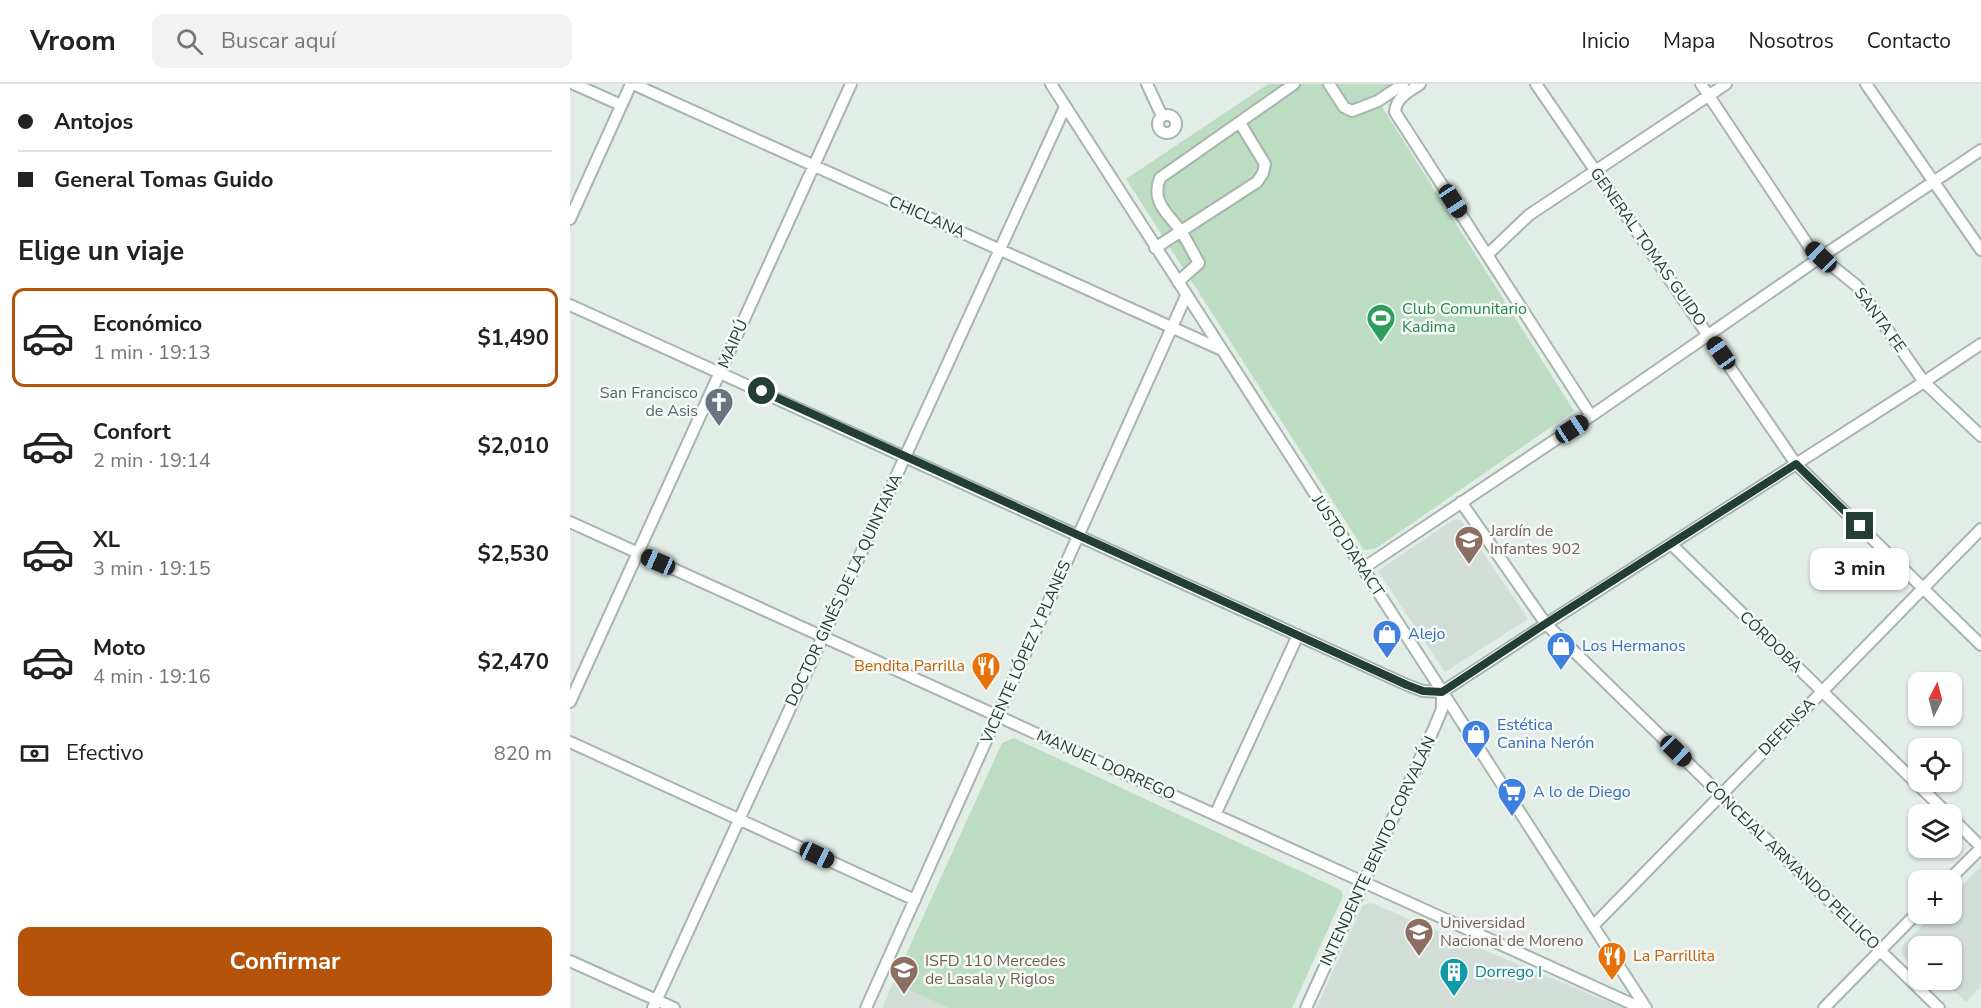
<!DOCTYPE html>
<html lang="es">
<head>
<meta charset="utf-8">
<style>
	body { margin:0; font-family:"Nunito Sans",sans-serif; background:#f2f2f2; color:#222; height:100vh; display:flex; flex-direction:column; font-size:22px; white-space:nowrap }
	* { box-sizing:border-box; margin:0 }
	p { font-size:20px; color:#767676 }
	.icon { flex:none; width:33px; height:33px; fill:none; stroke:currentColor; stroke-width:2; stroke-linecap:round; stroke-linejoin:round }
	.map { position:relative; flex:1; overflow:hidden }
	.side { display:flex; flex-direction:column; background:#fff; width:570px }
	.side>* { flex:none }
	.guide { display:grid; align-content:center; height:132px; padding:0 18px; background:#fff }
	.needle { width:39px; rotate:6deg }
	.tools { position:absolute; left:1338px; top:588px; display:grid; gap:12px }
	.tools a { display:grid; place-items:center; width:54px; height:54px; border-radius:12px; background:#fff; box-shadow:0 2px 4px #0004; font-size:30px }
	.end { position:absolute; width:27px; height:27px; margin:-14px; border:8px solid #233e35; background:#fff; box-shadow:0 0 0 3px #fff }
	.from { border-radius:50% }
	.bubble { position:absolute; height:42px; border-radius:12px; background:#fff; box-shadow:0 2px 4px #0004; font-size:20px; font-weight:700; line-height:42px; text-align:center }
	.car { position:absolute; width:18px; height:36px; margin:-18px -9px; border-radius:8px; box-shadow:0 0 4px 2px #0007; background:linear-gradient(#222 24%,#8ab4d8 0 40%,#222 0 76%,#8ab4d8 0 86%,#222 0) }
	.guide b { display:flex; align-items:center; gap:21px; height:57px; font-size:22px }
	.guide b+b { border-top:2px solid #e0e0e0 }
	.guide i { width:15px; height:15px; background:#222 }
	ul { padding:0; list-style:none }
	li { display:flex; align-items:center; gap:18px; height:99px; margin:0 12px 9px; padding:0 6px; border:3px solid transparent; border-radius:12px }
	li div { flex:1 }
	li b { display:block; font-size:22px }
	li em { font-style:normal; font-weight:700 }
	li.active { border-color:#b45309 }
	li>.icon { width:54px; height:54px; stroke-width:1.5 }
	h2 { padding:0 18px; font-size:27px; line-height:72px }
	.pay { display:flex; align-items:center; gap:15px; height:66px; padding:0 18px; font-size:22px }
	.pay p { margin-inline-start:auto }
	.button { display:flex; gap:12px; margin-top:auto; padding:12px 18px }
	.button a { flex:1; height:69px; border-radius:12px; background:#b45309; color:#fff; font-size:24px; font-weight:700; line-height:69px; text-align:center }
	header { display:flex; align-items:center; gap:36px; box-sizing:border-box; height:84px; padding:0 30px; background:#fff; border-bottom:2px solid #e0e0e0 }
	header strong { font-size:28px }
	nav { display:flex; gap:33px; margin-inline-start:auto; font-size:21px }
	.search { width:420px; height:54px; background:#f2f2f2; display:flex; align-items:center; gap:15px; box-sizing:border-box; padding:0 21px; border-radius:12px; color:#767676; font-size:22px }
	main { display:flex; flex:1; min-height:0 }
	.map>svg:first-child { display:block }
</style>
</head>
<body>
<header>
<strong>Vroom</strong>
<div class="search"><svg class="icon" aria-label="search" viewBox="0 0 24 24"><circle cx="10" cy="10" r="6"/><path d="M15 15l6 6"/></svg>Buscar aquí</div>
<nav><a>Inicio</a><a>Mapa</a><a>Nosotros</a><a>Contacto</a></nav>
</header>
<main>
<section class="side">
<div class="guide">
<b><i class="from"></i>Antojos</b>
<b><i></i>General Tomas Guido</b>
</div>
<h2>Elige un viaje</h2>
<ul>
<li class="active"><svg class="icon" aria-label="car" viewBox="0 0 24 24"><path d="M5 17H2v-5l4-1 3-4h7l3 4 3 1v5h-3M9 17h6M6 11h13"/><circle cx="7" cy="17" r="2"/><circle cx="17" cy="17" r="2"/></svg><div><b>Económico</b><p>1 min · 19:13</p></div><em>$1,490</em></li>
<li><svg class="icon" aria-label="car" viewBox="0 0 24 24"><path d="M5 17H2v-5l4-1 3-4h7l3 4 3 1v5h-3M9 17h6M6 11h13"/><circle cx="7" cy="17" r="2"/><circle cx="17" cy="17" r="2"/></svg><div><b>Confort</b><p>2 min · 19:14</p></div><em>$2,010</em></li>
<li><svg class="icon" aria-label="car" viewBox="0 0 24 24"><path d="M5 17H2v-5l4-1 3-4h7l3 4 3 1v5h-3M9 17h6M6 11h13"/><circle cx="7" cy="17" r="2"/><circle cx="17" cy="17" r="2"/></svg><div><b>XL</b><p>3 min · 19:15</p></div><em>$2,530</em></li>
<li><svg class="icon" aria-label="car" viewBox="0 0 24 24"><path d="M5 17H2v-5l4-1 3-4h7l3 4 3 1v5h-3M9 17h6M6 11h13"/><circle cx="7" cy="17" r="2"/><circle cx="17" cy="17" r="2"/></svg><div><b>Moto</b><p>4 min · 19:16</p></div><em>$2,470</em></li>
</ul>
<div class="pay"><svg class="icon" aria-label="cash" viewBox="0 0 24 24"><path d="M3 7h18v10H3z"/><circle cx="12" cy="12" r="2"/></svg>Efectivo<p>820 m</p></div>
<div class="button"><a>Confirmar</a></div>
</section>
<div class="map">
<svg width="1411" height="924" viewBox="0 0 1411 924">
	<rect width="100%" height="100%" fill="#e3ede8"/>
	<path fill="#d2ddd7" d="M884,435L891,436L958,535L875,588L808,487Z
		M1409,784H1411V902L1396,918L1372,896H1382V862H1348V889L1331,870L1332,862L1364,830H1382V812Z
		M801,819L1053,924H746L793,821Z
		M323,899L379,924H312Z"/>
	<path fill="#bdddc3" d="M698,0H841L811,21L1004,327L805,465L794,466L556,95Z
		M444,654L771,806L773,812L722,924H379L323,899L432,659Z"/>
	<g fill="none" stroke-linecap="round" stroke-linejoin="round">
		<g stroke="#a6b5af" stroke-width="14">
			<path id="minor" d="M4,0L51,21
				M63,0L652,266
				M481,0L1076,924
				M577,0L592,32
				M759,0L774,23L782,27L808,17L833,0
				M850,0C839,8 826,13 825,28L1021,332
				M966,0L1226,380L1411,561
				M1131,0L1240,164L1287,202L1354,298L1411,352
				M1296,0L1411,166
				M588 40a9 9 0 1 1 18 0a9 9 0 1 1-18 0Z
				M0,135L61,0
				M585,164L687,98L693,89L695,80L670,39
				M917,171L959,131L1156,0
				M608,198L629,179C623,169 618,158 612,149C600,130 580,120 590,94L724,0
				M0,221L837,601L853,607L872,608L976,540L1354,298L1411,260
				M891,418L976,540L1369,924
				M0,438L1071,924
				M1101,460L1378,730
				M792,485L1021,332L1251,173L1411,66
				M0,618L281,0
				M0,658L345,816
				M645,731L728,551
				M1382,734L1411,763
				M1379,796L1411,764
				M1023,842L1411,445
				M0,877L104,924
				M83,924L495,23
				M296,924L616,212
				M736,924L865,642L872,625V609
				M1254,924L1348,828"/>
		</g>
		<use href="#minor" stroke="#fff" stroke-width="10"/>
	</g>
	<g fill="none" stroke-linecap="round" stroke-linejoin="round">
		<path stroke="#233e35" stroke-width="8" d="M192,307L837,601L853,607L872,608L975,540L1226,380L1290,442"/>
	</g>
	<defs>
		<g id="stadium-pin" transform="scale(1.5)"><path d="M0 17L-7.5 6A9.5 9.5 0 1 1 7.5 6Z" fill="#2e9e5b" stroke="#f4f9f6"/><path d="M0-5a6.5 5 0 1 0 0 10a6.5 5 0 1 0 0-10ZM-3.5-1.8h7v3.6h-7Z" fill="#fff"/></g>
		<g id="church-pin" transform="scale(1.5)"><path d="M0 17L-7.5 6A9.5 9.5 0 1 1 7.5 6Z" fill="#6b7280" stroke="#f4f9f6"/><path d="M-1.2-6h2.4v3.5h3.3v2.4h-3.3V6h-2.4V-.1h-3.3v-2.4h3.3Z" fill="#fff"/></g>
		<g id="school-pin" transform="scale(1.5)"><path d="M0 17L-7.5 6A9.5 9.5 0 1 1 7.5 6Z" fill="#8d6e63" stroke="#f4f9f6"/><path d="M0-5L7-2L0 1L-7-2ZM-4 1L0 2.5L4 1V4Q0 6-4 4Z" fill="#fff"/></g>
		<g id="shop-pin" transform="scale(1.5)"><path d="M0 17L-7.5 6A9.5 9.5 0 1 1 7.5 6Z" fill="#3f7fe0" stroke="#f4f9f6"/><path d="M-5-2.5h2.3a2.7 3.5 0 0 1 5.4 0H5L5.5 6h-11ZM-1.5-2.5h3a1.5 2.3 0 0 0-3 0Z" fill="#fff"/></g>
		<g id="restaurant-pin" transform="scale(1.5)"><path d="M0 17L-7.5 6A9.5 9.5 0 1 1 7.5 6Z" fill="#e8710a" stroke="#f4f9f6"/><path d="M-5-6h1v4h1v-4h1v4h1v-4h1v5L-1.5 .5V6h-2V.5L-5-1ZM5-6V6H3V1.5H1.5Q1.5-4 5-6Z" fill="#fff"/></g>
		<g id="supermarket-pin" transform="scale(1.5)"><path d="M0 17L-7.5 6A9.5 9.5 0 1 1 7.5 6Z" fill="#3f7fe0" stroke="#f4f9f6"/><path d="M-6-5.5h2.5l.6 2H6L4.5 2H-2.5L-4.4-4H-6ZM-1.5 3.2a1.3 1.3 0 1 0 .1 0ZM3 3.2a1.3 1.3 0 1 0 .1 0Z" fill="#fff"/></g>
		<g id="university-pin" transform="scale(1.5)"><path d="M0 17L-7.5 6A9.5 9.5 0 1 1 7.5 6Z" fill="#8d6e63" stroke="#f4f9f6"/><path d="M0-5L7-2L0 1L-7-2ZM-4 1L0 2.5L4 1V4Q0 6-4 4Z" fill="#fff"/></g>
		<g id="building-pin" transform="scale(1.5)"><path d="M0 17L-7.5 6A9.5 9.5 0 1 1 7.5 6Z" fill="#0f9aa8" stroke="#f4f9f6"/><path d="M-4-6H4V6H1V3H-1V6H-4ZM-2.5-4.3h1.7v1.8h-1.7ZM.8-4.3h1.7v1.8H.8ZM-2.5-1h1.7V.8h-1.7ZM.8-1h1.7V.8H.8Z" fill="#fff"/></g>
	</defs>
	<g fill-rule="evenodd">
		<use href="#stadium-pin" x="811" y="234"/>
		<use href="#church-pin" x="149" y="318"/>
		<use href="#school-pin" x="899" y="456"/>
		<use href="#shop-pin" x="817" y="550"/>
		<use href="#shop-pin" x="991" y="562"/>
		<use href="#restaurant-pin" x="416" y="582"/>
		<use href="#shop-pin" x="906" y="650"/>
		<use href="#supermarket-pin" x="942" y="708"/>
		<use href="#university-pin" x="849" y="848"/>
		<use href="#restaurant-pin" x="1042" y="872"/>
		<use href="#university-pin" x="334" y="886"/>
		<use href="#building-pin" x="884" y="888"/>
	</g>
	<g text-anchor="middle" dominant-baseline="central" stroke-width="5" stroke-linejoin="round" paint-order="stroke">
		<g font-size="16" fill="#233e35" stroke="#f4f9f6">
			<text transform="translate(357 133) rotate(24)">CHICLANA</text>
			<text transform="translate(1078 163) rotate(55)">GENERAL TOMAS GUIDO</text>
			<text transform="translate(1310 236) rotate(54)">SANTA FE</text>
			<text transform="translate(163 260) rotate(-66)">MAIPÚ</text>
			<text transform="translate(778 462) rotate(57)">JUSTO DARACT</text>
			<text transform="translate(274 506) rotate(-65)">DOCTOR GINÉS DE LA QUINTANA</text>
			<text transform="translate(1201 558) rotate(44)">CÓRDOBA</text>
			<text transform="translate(456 568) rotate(-66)">VICENTE LÓPEZ Y PLANES</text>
			<text transform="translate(1217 643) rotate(-46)">DEFENSA</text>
			<text transform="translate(536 681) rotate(24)">MANUEL DORREGO</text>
			<text transform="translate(808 767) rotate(-65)">INTENDENTE BENITO CORVALÁN</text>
			<text transform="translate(1222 781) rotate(44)">CONCEJAL ARMANDO PELLICO</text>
		</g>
		<g font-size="16" fill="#27864d" stroke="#f4f9f6" text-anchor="start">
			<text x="832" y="225">Club Comunitario<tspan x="832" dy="18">Kadima</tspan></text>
		</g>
		<g font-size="16" fill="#5b616d" stroke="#f4f9f6" text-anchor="end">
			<text x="128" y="309">San Francisco<tspan x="128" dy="18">de Asis</tspan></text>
		</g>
		<g font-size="16" fill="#785e54" stroke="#f4f9f6" text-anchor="start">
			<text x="920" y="447">Jardín de<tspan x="920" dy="18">Infantes 902</tspan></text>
			<text x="870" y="839">Universidad<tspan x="870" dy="18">Nacional de Moreno</tspan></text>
			<text x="355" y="877">ISFD 110 Mercedes<tspan x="355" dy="18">de Lasala y Riglos</tspan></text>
		</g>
		<g font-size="16" fill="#366cbe" stroke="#f4f9f6" text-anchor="start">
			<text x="838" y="550">Alejo</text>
			<text x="1012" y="562">Los Hermanos</text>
			<text x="927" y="641">Estética<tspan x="927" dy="18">Canina Nerón</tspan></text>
			<text x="963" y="708">A lo de Diego</text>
		</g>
		<g font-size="16" fill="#c56008" stroke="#f4f9f6" text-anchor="end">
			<text x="395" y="582">Bendita Parrilla</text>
			<text x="1063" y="872" text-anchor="start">La Parrillita</text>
		</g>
		<g font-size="16" fill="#0d838f" stroke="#f4f9f6" text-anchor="start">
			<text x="905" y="888">Dorrego I</text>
		</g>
	</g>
</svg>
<div class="tools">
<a><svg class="needle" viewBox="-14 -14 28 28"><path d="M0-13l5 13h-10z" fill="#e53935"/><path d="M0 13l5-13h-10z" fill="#767676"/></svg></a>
<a><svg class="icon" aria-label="locate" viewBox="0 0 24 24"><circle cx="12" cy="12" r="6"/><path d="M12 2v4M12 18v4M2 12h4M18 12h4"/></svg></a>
<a><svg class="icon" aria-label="layers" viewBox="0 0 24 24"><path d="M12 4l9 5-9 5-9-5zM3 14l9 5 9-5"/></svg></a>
<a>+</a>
<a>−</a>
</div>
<i class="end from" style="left:192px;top:307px"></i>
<i class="end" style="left:1290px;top:442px"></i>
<div class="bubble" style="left:1240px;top:464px;width:99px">3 min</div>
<i class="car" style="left:883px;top:117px;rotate:147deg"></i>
<i class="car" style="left:1251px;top:173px;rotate:314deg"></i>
<i class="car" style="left:1151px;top:269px;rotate:325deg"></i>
<i class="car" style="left:1002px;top:345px;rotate:57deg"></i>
<i class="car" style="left:88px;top:478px;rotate:294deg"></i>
<i class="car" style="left:1106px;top:667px;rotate:134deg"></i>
<i class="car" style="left:247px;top:771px;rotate:115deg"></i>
</div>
</main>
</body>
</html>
